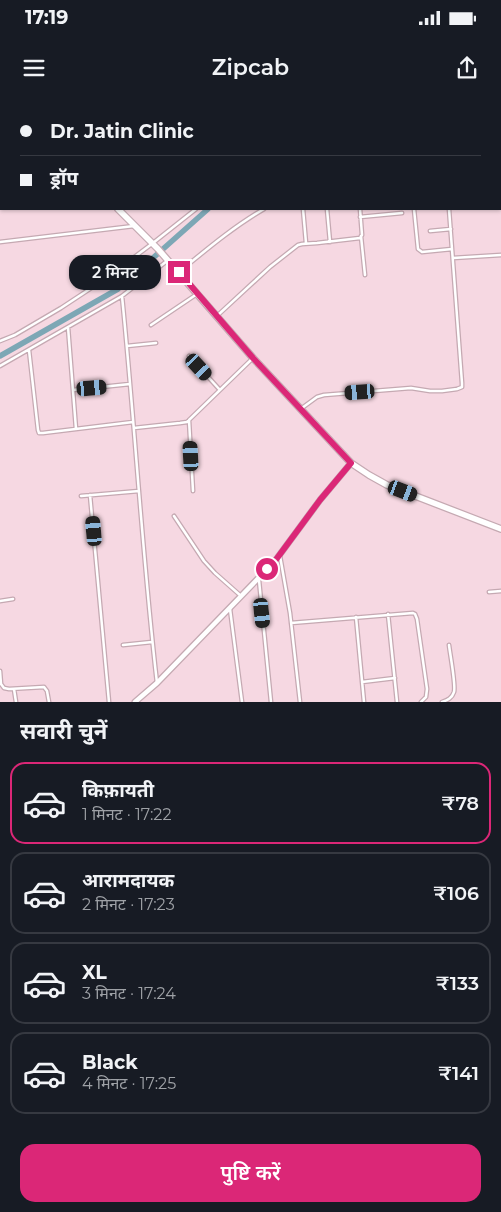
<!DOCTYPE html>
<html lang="hi">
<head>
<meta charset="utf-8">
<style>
	body { margin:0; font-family:Montserrat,"Noto Sans Devanagari",sans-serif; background:#20242c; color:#f1f3f6; height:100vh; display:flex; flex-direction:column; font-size:19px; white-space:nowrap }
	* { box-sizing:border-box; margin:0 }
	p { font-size:16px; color:#9ea1a6 }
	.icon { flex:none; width:28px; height:28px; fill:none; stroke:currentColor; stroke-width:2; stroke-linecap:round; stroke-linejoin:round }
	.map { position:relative; height:602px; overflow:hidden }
	.panel { display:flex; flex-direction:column; background:#171b24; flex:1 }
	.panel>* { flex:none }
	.guide { position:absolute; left:0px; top:0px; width:501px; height:110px; box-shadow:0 1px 4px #0004; display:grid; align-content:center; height:110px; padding:0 20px; background:#171b24 }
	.end { position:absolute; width:22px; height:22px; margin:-11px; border:6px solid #db2777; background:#fff; box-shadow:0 0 0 2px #fff }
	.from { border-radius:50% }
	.bubble { position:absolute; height:35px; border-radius:15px; background:#171b24; box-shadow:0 1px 4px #0004; font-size:16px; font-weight:600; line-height:35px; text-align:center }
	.car { position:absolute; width:15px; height:30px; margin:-15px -8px; border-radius:6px; box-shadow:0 0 4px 1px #0007; background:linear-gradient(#222 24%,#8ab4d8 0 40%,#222 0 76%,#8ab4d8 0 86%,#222 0) }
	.guide b { display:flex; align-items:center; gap:18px; height:48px; font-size:19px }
	.guide b+b { border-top:1px solid #363941 }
	.guide i { width:12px; height:12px; background:#f1f3f6 }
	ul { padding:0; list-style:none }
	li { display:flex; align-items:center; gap:15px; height:82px; margin:0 10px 8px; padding:0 10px; border:2px solid #363941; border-radius:15px }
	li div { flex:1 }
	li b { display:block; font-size:19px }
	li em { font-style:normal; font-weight:600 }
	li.on { border-color:#db2777 }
	li>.icon { width:45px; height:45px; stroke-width:1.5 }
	h2 { padding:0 20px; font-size:22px; line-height:60px }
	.action { display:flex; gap:10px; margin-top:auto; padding:10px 20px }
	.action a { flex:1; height:58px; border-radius:15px; background:#db2777; color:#fff; font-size:20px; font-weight:600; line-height:58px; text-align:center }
	.status { display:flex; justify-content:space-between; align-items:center; height:35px; padding:0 25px; background:#171b24; direction:ltr }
	.status svg { height:14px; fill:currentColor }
	header { display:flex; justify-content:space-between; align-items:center; height:65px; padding:0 20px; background:#171b24; font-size:22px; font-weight:600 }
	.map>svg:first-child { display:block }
</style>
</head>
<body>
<div class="status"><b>17:19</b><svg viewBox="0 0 49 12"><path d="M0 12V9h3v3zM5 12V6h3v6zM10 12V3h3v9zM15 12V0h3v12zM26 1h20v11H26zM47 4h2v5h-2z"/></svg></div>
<header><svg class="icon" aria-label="menu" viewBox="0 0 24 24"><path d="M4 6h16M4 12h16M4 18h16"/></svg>Zipcab<svg class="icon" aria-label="share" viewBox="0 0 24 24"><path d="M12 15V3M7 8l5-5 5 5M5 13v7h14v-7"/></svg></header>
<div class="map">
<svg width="501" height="602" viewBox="0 0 501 602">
	<rect width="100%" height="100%" fill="#f6d8e2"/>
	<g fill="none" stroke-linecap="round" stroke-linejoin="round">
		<path stroke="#7da7b5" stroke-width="5.5" d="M498,1L501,0
			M0,256L118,189L208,109"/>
		<g stroke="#c5a9b2" stroke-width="5">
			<path id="service" d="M101,0V1
				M248,0V1
				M392,0V1
				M11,1L19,0
				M463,1L469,0
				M0,2H1
				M500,88H501
				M303,109L306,143
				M327,109L330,142
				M414,109L418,149L422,152L452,149
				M360,117L402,113
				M430,131L451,129
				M361,136L365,175
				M0,142L134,126
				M453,158L501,155
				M179,172C206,150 233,127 264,109
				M122,196C135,325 142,454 157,583
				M218,215L270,167L298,145L302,144L317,143L360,138L362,135L360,109
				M151,225L197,194
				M68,227L76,329
				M0,241L15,235L61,208L108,177L153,143L196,109
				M127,246L156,243
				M29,250L38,330L39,333H43L133,322
				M189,256L220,290
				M0,266L122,196L167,161
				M73,290L130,284
				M302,308L317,297L324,295L411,288L430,291H442L457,289L462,287V283L449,109
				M189,320L193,391
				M134,328L180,323L187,322L253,258
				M90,395L109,602
				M81,396L139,391
				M174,416L204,461L215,473L241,496
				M280,456L290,513L300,602
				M259,480L271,602
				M489,492L501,491
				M0,501L13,499
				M230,509L242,602
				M388,514L397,602
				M356,517L364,602
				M291,523L413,513L415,514L417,519L427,589L426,597L421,602
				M123,545L152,542
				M0,571L1,584L4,588L9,589L44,587L47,591L49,602
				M362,582L395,578
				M14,589L16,602
				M442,602C448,600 452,598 454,592C456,585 450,554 449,545"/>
		</g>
		<g stroke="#c5a9b2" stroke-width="7">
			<path id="minor" d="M135,602L157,583L275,461L320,400L351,363"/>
		</g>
		<g stroke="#c5a9b2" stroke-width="8">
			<path id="tertiary" d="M20,0L21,1
				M118,109L158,149L253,258L351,363L369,375L387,385L501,429"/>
		</g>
		<use href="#service" stroke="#fff" stroke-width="2.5"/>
		<use href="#minor" stroke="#fff" stroke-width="4.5"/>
		<use href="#tertiary" stroke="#fff" stroke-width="5.5"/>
	</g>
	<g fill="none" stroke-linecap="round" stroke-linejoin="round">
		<path stroke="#db2777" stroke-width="6" d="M179,172L253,258L351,363L320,400L275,461L267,469"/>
	</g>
</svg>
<i class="end from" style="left:267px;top:469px"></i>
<i class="end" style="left:179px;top:172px"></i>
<div class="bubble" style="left:69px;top:155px;width:92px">2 मिनट</div>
<i class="car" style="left:199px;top:267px;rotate:137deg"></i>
<i class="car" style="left:92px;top:288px;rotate:85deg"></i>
<i class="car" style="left:360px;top:292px;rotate:266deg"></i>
<i class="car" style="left:191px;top:356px;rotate:357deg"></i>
<i class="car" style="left:403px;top:391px;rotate:111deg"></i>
<i class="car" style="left:94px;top:431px;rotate:355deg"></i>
<i class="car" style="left:262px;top:513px;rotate:174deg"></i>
<div class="guide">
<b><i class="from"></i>Dr. Jatin Clinic</b>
<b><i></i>ड्रॉप</b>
</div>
</div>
<section class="panel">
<h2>सवारी चुनें</h2>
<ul>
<li class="on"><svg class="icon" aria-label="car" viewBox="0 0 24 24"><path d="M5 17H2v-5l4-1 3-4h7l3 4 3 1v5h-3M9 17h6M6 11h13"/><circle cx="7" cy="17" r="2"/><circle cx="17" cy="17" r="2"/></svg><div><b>किफ़ायती</b><p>1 मिनट · 17:22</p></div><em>₹78</em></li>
<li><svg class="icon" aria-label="car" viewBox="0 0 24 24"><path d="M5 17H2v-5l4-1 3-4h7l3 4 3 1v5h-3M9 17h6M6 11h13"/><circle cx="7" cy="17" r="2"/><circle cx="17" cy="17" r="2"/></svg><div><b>आरामदायक</b><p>2 मिनट · 17:23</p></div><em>₹106</em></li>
<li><svg class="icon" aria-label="car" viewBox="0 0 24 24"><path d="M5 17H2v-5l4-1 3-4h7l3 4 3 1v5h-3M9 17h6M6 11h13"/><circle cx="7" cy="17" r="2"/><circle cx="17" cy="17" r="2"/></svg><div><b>XL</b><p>3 मिनट · 17:24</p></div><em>₹133</em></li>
<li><svg class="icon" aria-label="car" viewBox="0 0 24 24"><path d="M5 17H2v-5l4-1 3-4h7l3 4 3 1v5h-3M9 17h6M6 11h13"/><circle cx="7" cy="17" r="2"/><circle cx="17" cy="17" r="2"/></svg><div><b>Black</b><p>4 मिनट · 17:25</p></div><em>₹141</em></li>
</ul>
<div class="action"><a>पुष्टि करें</a></div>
</section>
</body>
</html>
